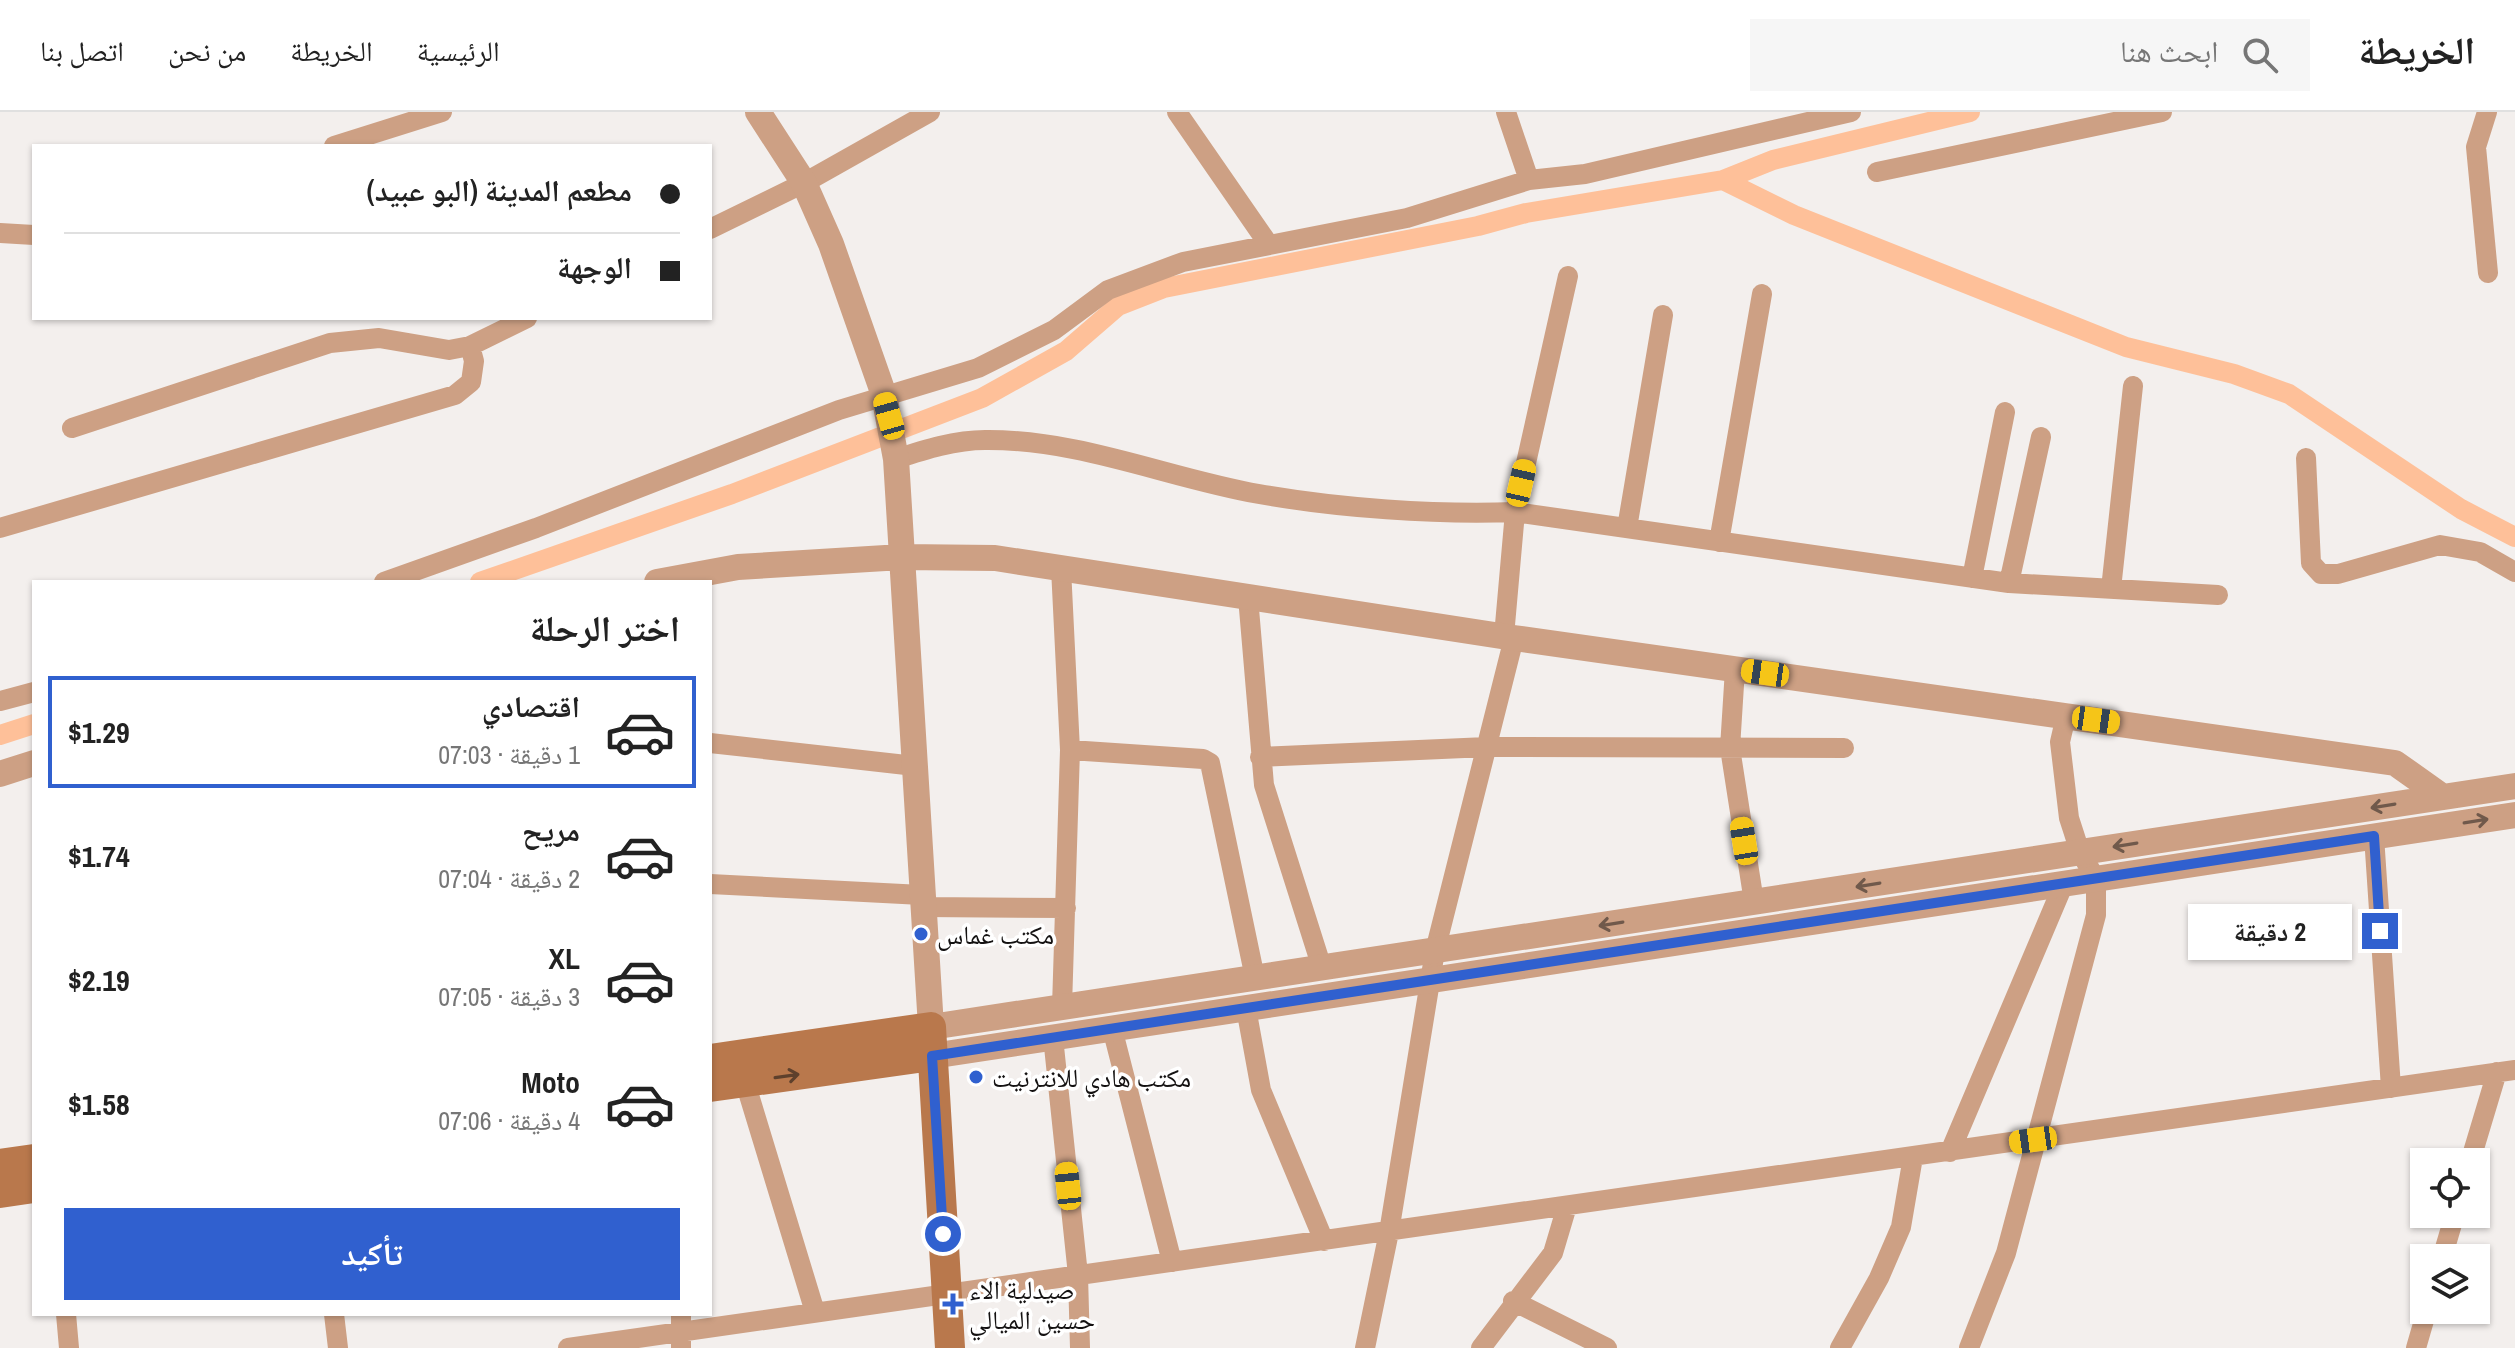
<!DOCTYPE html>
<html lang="ar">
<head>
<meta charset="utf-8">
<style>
	body { margin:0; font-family:"Archivo Narrow","Noto Naskh Arabic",sans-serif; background:#f6f6f6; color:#222; direction:rtl; height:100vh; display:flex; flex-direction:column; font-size:30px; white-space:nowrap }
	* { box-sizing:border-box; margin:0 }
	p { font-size:26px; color:#767676 }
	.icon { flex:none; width:44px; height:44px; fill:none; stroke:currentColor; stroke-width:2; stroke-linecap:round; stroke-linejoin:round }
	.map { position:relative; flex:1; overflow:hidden; direction:ltr }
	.drawer { position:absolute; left:32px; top:468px; width:680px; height:736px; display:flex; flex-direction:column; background:#fff; border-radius:0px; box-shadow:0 2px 6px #0004; direction:rtl }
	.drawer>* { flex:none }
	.guide { position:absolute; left:32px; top:32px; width:680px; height:176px; border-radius:0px; box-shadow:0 2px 6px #0004; direction:rtl; display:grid; align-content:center; height:176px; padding:0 32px; background:#fff }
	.tools { position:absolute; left:2410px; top:1036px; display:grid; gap:16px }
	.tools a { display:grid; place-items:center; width:80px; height:80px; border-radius:0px; background:#fff; box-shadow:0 2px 6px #0004; font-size:40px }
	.end { position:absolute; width:36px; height:36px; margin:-18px; border:10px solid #3060cf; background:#fff; box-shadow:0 0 0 4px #fff }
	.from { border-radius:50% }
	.bubble { position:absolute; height:56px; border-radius:0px; background:#fff; box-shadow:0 2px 6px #0004; font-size:26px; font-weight:800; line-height:56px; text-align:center; direction:rtl }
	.car { position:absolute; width:24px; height:48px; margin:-24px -12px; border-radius:10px; box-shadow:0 0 6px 2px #0007; background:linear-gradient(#f5c518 24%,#345 0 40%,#f5c518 0 76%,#345 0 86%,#f5c518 0) }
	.guide b { display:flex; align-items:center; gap:28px; height:76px; font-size:30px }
	.guide b+b { border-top:2px solid #e0e0e0 }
	.guide i { width:20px; height:20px; background:#222 }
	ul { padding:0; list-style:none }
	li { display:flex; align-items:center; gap:24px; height:112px; margin:0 16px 12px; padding:0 16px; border:4px solid transparent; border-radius:0px }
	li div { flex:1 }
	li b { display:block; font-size:30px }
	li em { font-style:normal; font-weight:800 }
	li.active { border-color:#3060cf }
	li>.icon { width:72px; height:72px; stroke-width:1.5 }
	h2 { padding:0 32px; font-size:36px; line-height:96px }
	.button { display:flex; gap:16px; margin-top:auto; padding:16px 32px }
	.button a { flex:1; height:92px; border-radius:0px; background:#3060cf; color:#fff; font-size:32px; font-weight:800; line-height:92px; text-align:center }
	header { display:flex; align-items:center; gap:48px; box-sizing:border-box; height:112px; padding:0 40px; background:#fff; border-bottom:2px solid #e0e0e0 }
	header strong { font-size:38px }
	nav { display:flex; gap:44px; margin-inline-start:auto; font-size:28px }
	.search { width:560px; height:72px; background:#f6f6f6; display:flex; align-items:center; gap:20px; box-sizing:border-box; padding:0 28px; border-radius:0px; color:#767676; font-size:30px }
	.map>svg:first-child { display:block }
</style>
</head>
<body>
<header>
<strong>الخريطة</strong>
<div class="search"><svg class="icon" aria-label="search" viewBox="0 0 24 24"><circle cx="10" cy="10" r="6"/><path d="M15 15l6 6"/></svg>ابحث هنا</div>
<nav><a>الرئيسية</a><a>الخريطة</a><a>من نحن</a><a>اتصل بنا</a></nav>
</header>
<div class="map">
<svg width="2515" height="1236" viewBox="0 0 2515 1236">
	<rect width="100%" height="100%" fill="#f3efed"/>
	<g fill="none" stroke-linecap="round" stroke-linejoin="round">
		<path stroke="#fec099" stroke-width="20" d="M1723,68L1794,103L2126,235L2234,262L2289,282L2461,397L2515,425
			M480,470L732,382L982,286L1066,239L1118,194L1164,176L1478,114L1526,101L1723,68L1773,48L1970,0
			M0,623L34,612"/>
		<path stroke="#cda084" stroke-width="20" d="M1177,0L1269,133
			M1506,0L1529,68
			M2487,0L2476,35L2488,161
			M334,34L442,0
			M1877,60L2162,0
			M710,117L804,71L930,0
			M0,121L34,123
			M72,316L330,231L379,226L449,238L470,234L527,206
			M2306,346L2311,451L2321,462H2338L2440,433L2480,440L2515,460
			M896,347C924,338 955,328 985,328C1080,327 1168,366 1259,382C1338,396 1435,403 1515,400L2009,471L2218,483
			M0,416L455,283L471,270L474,249L470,234
			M1627,416L1663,203
			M1719,430L1762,182
			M1061,456L1070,638L1062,895
			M1972,466L2005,300
			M384,470L536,416L839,298L978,256L1054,218L1108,178L1183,150L1407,106L1529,68L1585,62L1851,0
			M2009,471L2041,325
			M2111,477L2133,274
			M1248,485L1264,673L1322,856
			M1504,524L1515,400L1568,164
			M1735,557L1730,636L1754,790
			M0,589L34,580
			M710,631L915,654
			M1070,638L1203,647L1210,651L1255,866
			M1260,645L1487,635L1844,636
			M2374,724L2391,976
			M710,772L922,783
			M923,795L1066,796
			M1246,896L1261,978L1324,1129
			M1112,916L1172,1150
			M1053,925L1078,1163L1080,1236
			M745,970L815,1200
			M1950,1040L2064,771
			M2470,1050L2497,960
			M2442,1146L2455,1102
			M1513,1189L1607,1236
			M66,1202L69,1236
			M334,1202L338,1236
			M681,1202V1236
			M568,1236L2515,958
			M1365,1236L1389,1120L1435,839L1514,526
			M1481,1236L1553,1141L1567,1094
			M1840,1236L1879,1166L1901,1115L1913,1045
			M1969,1236L2006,1141L2096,803V767L2080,740L2069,706L2060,630L2066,604
			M2416,1236L2427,1198"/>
		<path stroke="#cda084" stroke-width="26" d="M758,0L804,71L831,132L884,283L896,347L931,915L2515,674
			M657,470L738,455L902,445L995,446L1514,526L2395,651L2443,685
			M0,662L34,651
			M932,944L2515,703"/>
		<path stroke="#b9784c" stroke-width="30" d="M710,947L931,915L950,1236
			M710,975L932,944
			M0,1052L34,1047
			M0,1081L34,1076"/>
	</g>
	<defs><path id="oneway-shaft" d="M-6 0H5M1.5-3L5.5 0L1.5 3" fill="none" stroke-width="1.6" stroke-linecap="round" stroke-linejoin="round" transform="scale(2)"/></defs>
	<g stroke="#70594b">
		<use href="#oneway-shaft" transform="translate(2383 694) rotate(171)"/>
		<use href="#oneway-shaft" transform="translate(2476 709) rotate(-9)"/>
		<use href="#oneway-shaft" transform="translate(2125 733) rotate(171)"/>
		<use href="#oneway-shaft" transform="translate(1868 773) rotate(171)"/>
		<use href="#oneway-shaft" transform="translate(1611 812) rotate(171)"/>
	</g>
	<use stroke="#5e402c" href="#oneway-shaft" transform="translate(787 964) rotate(-8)"/>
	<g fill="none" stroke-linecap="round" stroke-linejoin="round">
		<path stroke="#3060cf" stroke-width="10" d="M943,1122L932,944L2374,724L2380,819"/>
	</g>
	<g fill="#3060cf" stroke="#fff" stroke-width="3">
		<circle cx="921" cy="822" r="8"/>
		<circle cx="976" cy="965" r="8"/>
		<path d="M949 1180h8v8h8v8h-8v8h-8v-8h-8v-8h8z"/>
	</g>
	<g text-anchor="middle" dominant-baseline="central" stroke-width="7" stroke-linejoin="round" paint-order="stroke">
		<g font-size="26" fill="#141212" stroke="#fff" text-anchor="start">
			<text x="937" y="822">مكتب غماس</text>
			<text x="992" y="965">مكتب هادي للانترنيت</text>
			<text x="969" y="1177">صيدلية الاء<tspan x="969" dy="30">حسين الميالي</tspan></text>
		</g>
	</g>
</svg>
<div class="tools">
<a><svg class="icon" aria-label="locate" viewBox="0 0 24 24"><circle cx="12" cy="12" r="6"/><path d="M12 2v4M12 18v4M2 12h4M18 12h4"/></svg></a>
<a><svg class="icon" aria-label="layers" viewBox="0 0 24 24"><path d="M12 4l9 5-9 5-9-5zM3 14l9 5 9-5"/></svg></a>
</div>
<i class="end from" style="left:943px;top:1122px"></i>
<i class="end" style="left:2380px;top:819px"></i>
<div class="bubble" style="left:2188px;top:792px;width:164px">2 دقيقة</div>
<i class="car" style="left:889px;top:304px;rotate:344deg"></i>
<i class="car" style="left:1521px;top:371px;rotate:13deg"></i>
<i class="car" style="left:1765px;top:561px;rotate:278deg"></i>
<i class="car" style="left:2096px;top:608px;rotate:98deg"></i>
<i class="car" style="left:1744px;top:729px;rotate:351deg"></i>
<i class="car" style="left:2033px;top:1028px;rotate:262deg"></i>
<i class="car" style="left:1068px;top:1074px;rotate:354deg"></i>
<div class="guide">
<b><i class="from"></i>مطعم المدينة (البو عبيد)</b>
<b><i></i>الوجهة</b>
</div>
<section class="drawer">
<h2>اختر الرحلة</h2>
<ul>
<li class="active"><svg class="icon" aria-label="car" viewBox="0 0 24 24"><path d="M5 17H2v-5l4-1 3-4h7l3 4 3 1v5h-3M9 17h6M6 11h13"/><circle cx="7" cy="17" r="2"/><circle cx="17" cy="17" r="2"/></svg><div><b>اقتصادي</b><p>1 دقيقة · 07:03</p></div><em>$1.29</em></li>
<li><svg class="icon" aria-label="car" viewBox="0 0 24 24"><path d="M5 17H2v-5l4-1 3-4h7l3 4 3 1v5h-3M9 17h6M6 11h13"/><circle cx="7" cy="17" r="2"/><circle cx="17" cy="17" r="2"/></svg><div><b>مريح</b><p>2 دقيقة · 07:04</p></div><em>$1.74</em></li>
<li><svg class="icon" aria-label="car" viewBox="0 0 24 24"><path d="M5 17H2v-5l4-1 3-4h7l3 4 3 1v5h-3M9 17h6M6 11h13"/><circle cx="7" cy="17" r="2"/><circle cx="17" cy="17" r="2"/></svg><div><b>XL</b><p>3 دقيقة · 07:05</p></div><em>$2.19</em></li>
<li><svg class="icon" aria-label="car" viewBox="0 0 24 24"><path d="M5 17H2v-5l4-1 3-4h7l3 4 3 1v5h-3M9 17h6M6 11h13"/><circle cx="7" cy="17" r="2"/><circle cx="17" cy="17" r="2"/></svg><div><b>Moto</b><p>4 دقيقة · 07:06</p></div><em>$1.58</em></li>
</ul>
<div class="button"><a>تأكيد</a></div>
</section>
</div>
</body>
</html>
